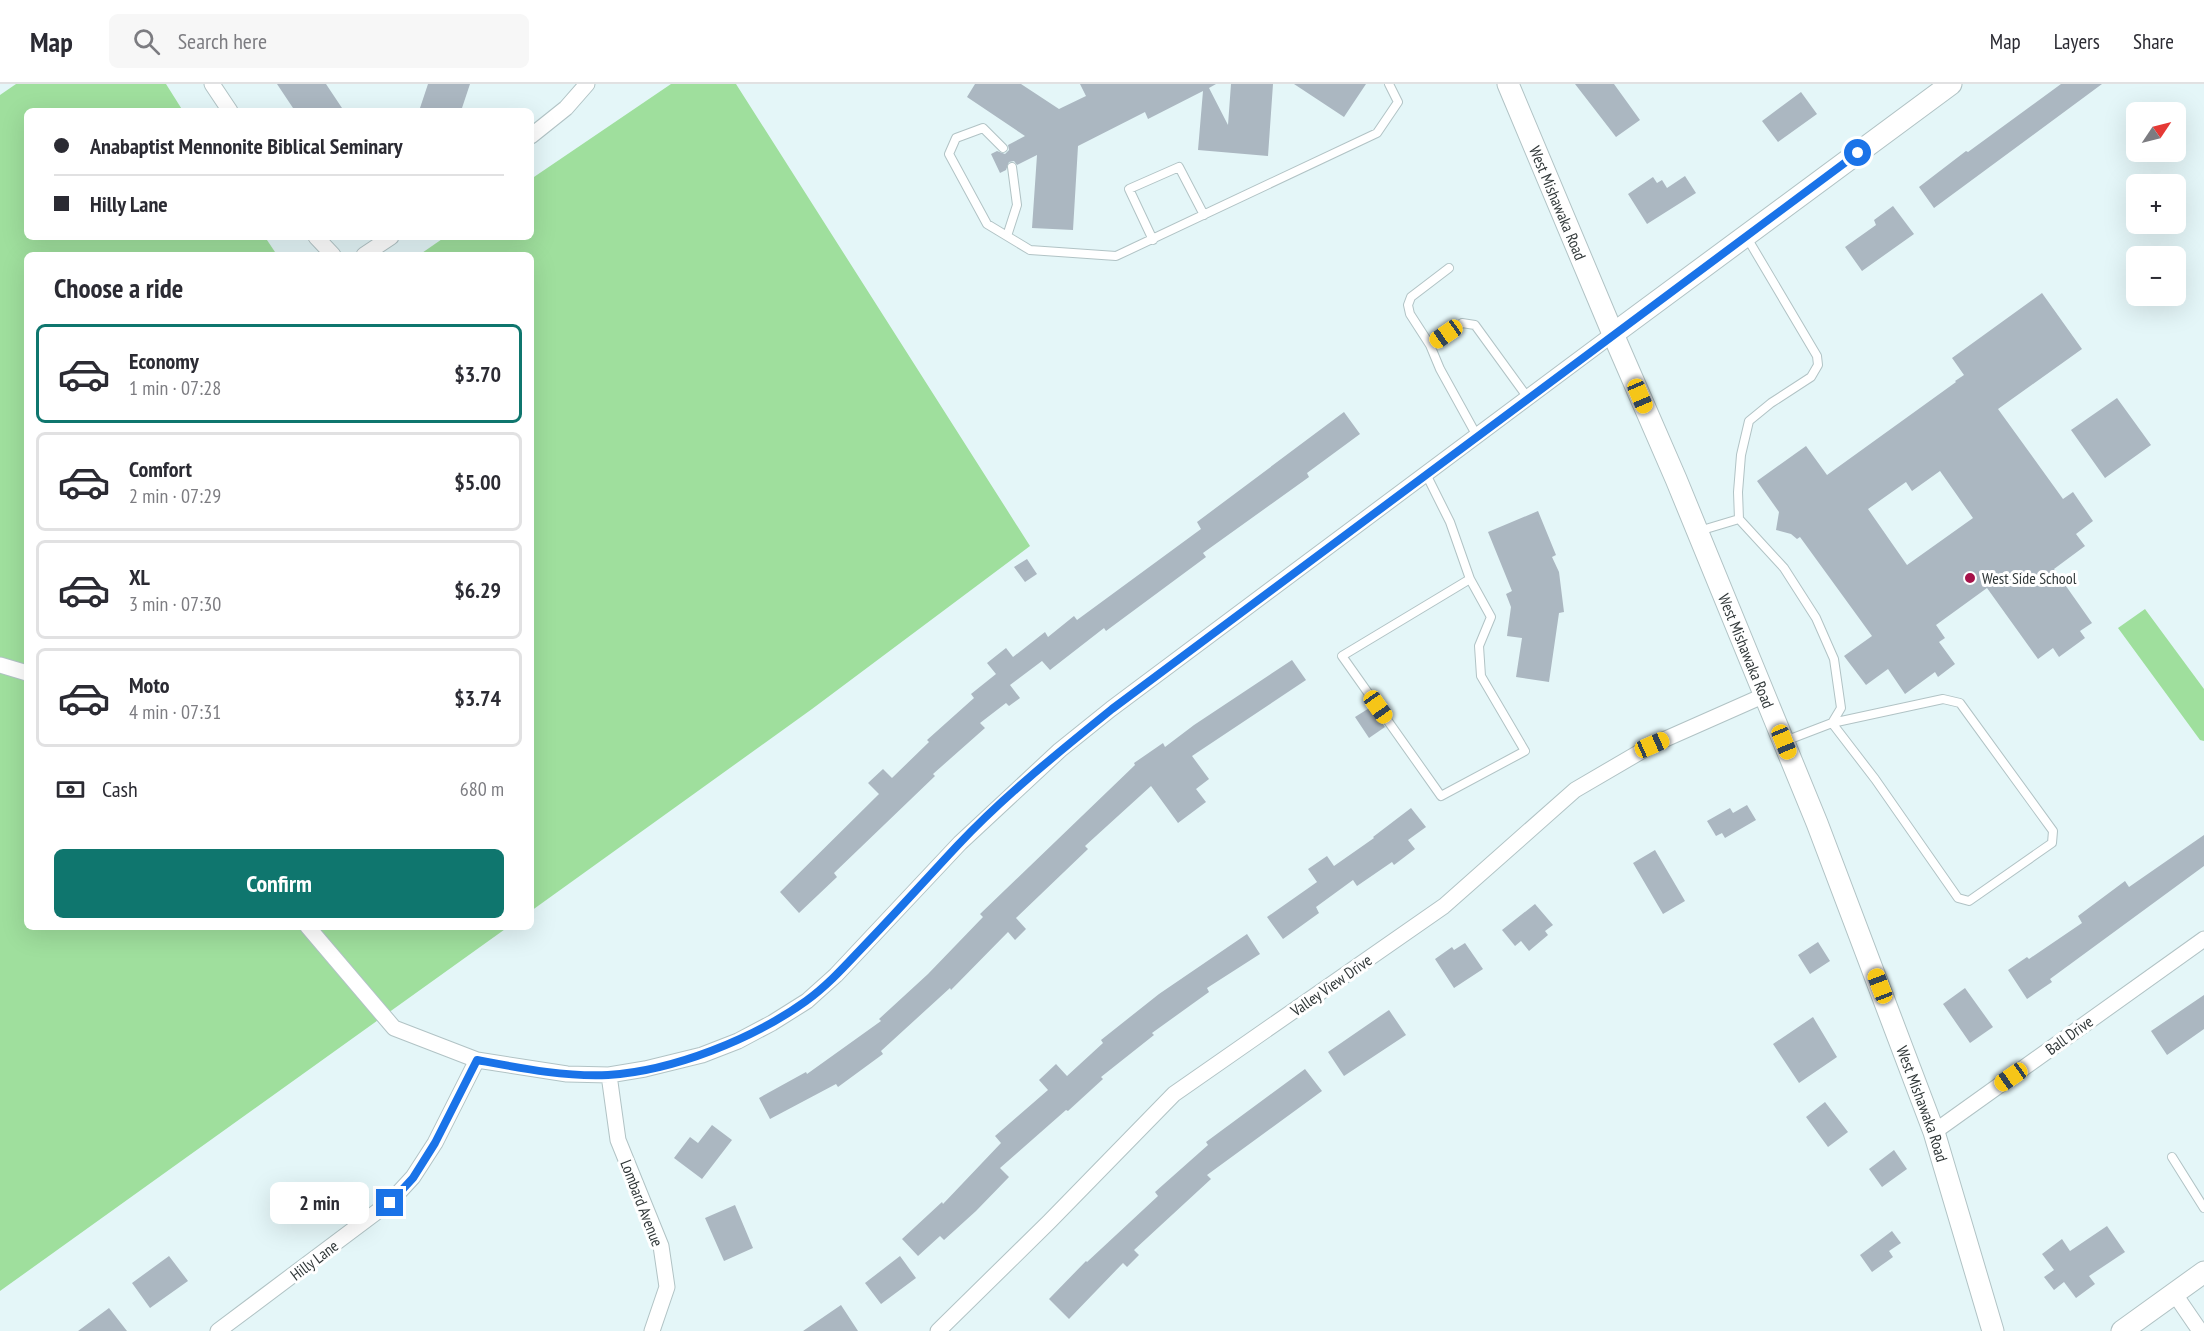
<!DOCTYPE html>
<html lang="en">
<head>
<meta charset="utf-8">
<style>
	body { margin:0; font-family:"PT Sans Narrow",sans-serif; background:#f7f7f7; color:#2b2b33; height:100vh; display:flex; flex-direction:column; font-size:22px; white-space:nowrap }
	* { box-sizing:border-box; margin:0 }
	p { font-size:20px; color:#7c7c81 }
	.icon { flex:none; width:33px; height:33px; fill:none; stroke:currentColor; stroke-width:2; stroke-linecap:round; stroke-linejoin:round }
	.map { position:relative; flex:1; overflow:hidden }
	.panel { position:absolute; left:24px; top:168px; width:510px; height:678px; display:flex; flex-direction:column; background:#fff; border-radius:9px; box-shadow:0 6px 24px #0002 }
	.panel>* { flex:none }
	.banner { position:absolute; left:24px; top:24px; width:510px; height:132px; border-radius:9px; box-shadow:0 6px 24px #0002; display:grid; align-content:center; height:132px; padding:0 30px; background:#fff }
	.needle { width:39px; rotate:55deg }
	.buttons { position:absolute; left:2126px; top:18px; display:grid; gap:12px }
	.buttons a { display:grid; place-items:center; width:60px; height:60px; border-radius:9px; background:#fff; box-shadow:0 6px 24px #0002; font-size:30px }
	.end { position:absolute; width:27px; height:27px; margin:-14px; border:8px solid #1a73e8; background:#fff; box-shadow:0 0 0 3px #fff }
	.from { border-radius:50% }
	.bubble { position:absolute; height:42px; border-radius:9px; background:#fff; box-shadow:0 6px 24px #0002; font-size:20px; font-weight:700; line-height:42px; text-align:center }
	.car { position:absolute; width:18px; height:36px; margin:-18px -9px; border-radius:8px; box-shadow:0 0 4px 2px #0007; background:linear-gradient(#f5c518 24%,#345 0 40%,#f5c518 0 76%,#345 0 86%,#f5c518 0) }
	.banner b { display:flex; align-items:center; gap:21px; height:57px; font-size:22px }
	.banner b+b { border-top:2px solid #e1e1e2 }
	.banner i { width:15px; height:15px; background:#2b2b33 }
	ul { padding:0; list-style:none }
	li { display:flex; align-items:center; gap:18px; height:99px; margin:0 12px 9px; padding:0 18px; border:3px solid #e1e1e2; border-radius:9px }
	li div { flex:1 }
	li b { display:block; font-size:22px }
	li em { font-style:normal; font-weight:700 }
	li.on { border-color:#0f766e }
	li>.icon { width:54px; height:54px; stroke-width:1.5 }
	h2 { padding:0 30px; font-size:27px; line-height:72px }
	.pay { display:flex; align-items:center; gap:15px; height:66px; padding:0 30px; font-size:22px }
	.pay p { margin-inline-start:auto }
	.action { display:flex; gap:12px; margin-top:auto; padding:12px 30px }
	.action a { flex:1; height:69px; border-radius:9px; background:#0f766e; color:#fff; font-size:24px; font-weight:700; line-height:69px; text-align:center }
	header { display:flex; align-items:center; gap:36px; box-sizing:border-box; height:84px; padding:0 30px; background:#fff; border-bottom:2px solid #e1e1e2 }
	header strong { font-size:28px }
	nav { display:flex; gap:33px; margin-inline-start:auto; font-size:21px }
	.search { width:420px; height:54px; background:#f7f7f7; display:flex; align-items:center; gap:15px; box-sizing:border-box; padding:0 21px; border-radius:9px; color:#7c7c81; font-size:22px }
	.map>svg:first-child { display:block }
</style>
</head>
<body>
<header>
<strong>Map</strong>
<div class="search"><svg class="icon" aria-label="search" viewBox="0 0 24 24"><circle cx="10" cy="10" r="6"/><path d="M15 15l6 6"/></svg>Search here</div>
<nav><a>Map</a><a>Layers</a><a>Share</a></nav>
</header>
<div class="map">
<svg width="2204" height="1247" viewBox="0 0 2204 1247">
	<rect width="100%" height="100%" fill="#e4f6f8"/>
	<path fill="#9fdf9d" d="M16,0H166L183,27H27V153H265L277,171H27V843H508L0,1207V11Z
		M671,0H736L1030,462L812,625L531,827V171H419L445,153H531V95Z
		M2145,525L2204,605V657L2200,656L2118,544Z"/>
	<path fill="#abb7c1" fill-rule="evenodd" d="M277,0H326L344,27H295Z
		M428,0H470L461,27H419Z
		M975,0H1021L1059,25L1086,12L1080,0H1216L1209,4L1228,41L1231,0H1273L1268,72L1198,66L1203,7L1148,35L1145,28L1078,62L1073,146L1032,144L1037,71L1017,81L1014,77L1009,78L1006,86L1000,89L991,70L997,67L1005,70L1009,66L1008,61L1025,52L967,13Z
		M1294,0H1366L1344,33Z
		M1575,0H1614L1640,36L1616,53Z
		M2061,0H2102L1934,124L1919,103L1966,67L1968,68Z
		M1801,8L1817,30L1778,58L1762,37Z
		M1685,92L1696,109L1647,140L1628,110L1653,93L1657,99L1662,96L1667,104Z
		M1893,122L1914,150L1862,187L1845,163L1876,141L1874,136Z
		M2042,209L2082,265L1998,325L2063,415L2073,408L2093,437L2076,450L2085,462L2054,485L2092,539L2080,547L2085,554L2059,573L2053,564L2038,575L1987,504L1936,541L1945,554L1939,558L1955,580L1938,593L1935,588L1905,610L1888,585L1866,601L1844,572L1872,552L1800,453L1797,455L1791,450L1776,446L1779,428L1757,397L1806,362L1827,391L1956,298L1955,297L1964,291L1952,274ZM1940,387L1973,434L1907,481L1868,425L1906,398L1912,407Z
		M2117,314L2151,361L2105,394L2071,346Z
		M1344,328L1360,350L1307,389L1309,393L1203,469L1206,473L1106,547L1104,544L1050,586L1042,577L1010,601L1020,614L1009,622L1006,619L980,639L985,644L933,690L935,692L834,789L837,793L799,829L780,808L879,710L868,699L883,685L892,694L929,658L927,656L974,614L971,610L996,590L987,579L1006,564L1013,573L1045,548L1048,553L1074,532L1077,536L1201,445L1197,438Z
		M1538,427L1556,471L1552,473L1559,488L1564,528L1559,529L1549,598L1516,593L1522,554L1507,552L1511,523L1506,510L1512,507L1488,448Z
		M1027,475L1037,490L1025,498L1014,483Z
		M1292,576L1306,596L1192,672L1209,695L1196,705L1206,718L1178,739L1151,702L1085,762L1088,765L1016,834L1026,845L1015,856L1008,848L951,906L950,904L881,967L883,970L838,1003L836,1000L770,1035L759,1014L806,988L807,990L881,937L879,935L928,890L983,833L980,830L1135,681L1134,679L1163,659L1165,663L1194,641Z
		M1371,623L1385,643L1369,654L1355,633Z
		M1747,721L1756,736L1725,754L1722,749L1716,752L1707,737L1730,724L1733,729Z
		M1411,724L1426,743L1408,756L1415,765L1394,781L1392,778L1357,802L1353,796L1316,823L1319,829L1283,855L1267,833L1317,798L1308,785L1327,772L1334,782L1374,754L1373,753Z
		M2204,751V782L2050,895L2052,898L2027,915L2008,886L2027,873L2029,875L2082,839L2078,832L2125,797L2129,803Z
		M1655,766L1685,817L1663,830L1633,779Z
		M1535,820L1553,841L1545,847L1548,851L1529,867L1521,857L1515,862L1502,846Z
		M1247,850L1260,870L1207,904L1209,908L1152,949L1154,951L1101,993L1103,995L1068,1027L1066,1026L1000,1084L1009,1093L976,1127L944,1156L940,1152L918,1172L902,1155L942,1118L943,1120L1001,1059L995,1052L1048,1006L1039,996L1056,980L1067,992L1103,959L1101,956L1159,910Z
		M1818,858L1830,877L1810,890L1798,871Z
		M1465,859L1483,885L1454,904L1435,875L1452,863L1454,866Z
		M1965,904L1993,943L1970,959L1943,920Z
		M2204,911V945L2167,971L2151,947Z
		M1389,926L1406,951L1344,992L1328,968Z
		M1813,933L1837,973L1799,999L1773,960Z
		M1305,985L1322,1007L1207,1091L1211,1095L1134,1166L1139,1171L1127,1183L1123,1179L1069,1235L1049,1215L1086,1177L1087,1178L1158,1112L1155,1108L1208,1061L1206,1058Z
		M1825,1018L1848,1048L1828,1063L1806,1033Z
		M712,1041L732,1056L702,1095L674,1074L690,1053L698,1059Z
		M1894,1066L1907,1085L1882,1103L1869,1085Z
		M735,1121L753,1164L724,1177L705,1134Z
		M2107,1142L2125,1168L2089,1192L2095,1200L2076,1214L2064,1198L2054,1206L2044,1193L2054,1186L2042,1170L2062,1155L2070,1167Z
		M1892,1147L1901,1159L1889,1167L1893,1173L1872,1188L1860,1171Z
		M169,1172L188,1197L150,1224L132,1199Z
		M900,1172L916,1194L881,1220L865,1199Z
		M841,1221L858,1247H803Z
		M109,1224L127,1247H78Z"/>
	<g fill="none" stroke-linecap="round" stroke-linejoin="round">
		<g stroke="#b1c3c5" stroke-width="10">
			<path id="service" d="M1003,64L983,44L956,54L949,70L987,140L1030,166L1116,172L1377,49L1398,18L1389,0
				M1007,152L1017,121L1012,83
				M1153,156L1129,105L1179,83L1204,131
				M1430,261L1410,230L1408,221L1411,213L1449,184
				M1477,352L1440,285L1430,261L1462,239L1475,241L1528,314
				M1426,390L1450,438L1470,495L1491,533L1479,562L1481,592L1525,667L1441,712L1342,572L1470,495
				M1739,435L1738,408L1741,371L1749,337L1771,319L1811,293L1818,281L1817,272L1746,152
				M1699,447L1739,435L1784,484L1816,534L1834,575L1841,624L1832,639L1785,657
				M1943,615L1960,619L2053,747L2052,759L1969,817L1958,814L1875,695L1832,639Z
				M2172,1073L2204,1124"/>
		</g>
		<g stroke="#b1c3c5" stroke-width="17">
			<path id="minor" d="M212,0L230,27
				M531,52L566,24L587,0
				M316,153L333,171
				M364,171L391,153
				M0,581L27,589
				M308,843L394,944L477,976L567,990L609,991L645,985L702,971L738,957L772,939L807,917L836,891L960,759L1060,666L1111,625L1613,250
				M609,991L618,1056L661,1162L667,1203L652,1247
				M1934,1048L2204,855
				M2174,1209L2200,1247
				M218,1247L390,1118L413,1093L435,1059L477,976
				M938,1247L1049,1138L1174,1010L1444,822L1575,706L1652,661L1765,611"/>
		</g>
		<g stroke="#b1c3c5" stroke-width="23">
			<g id="secondary">
				<path id="s1" d="M1508,0L1613,250L1676,395L1817,739L1934,1048L1993,1247"/>
				<path d="M1613,250L1951,0"/>
				<path d="M2122,1247L2204,1188"/>
			</g>
		</g>
		<use href="#service" stroke="#fff" stroke-width="8"/>
		<use href="#minor" stroke="#fff" stroke-width="15"/>
		<use href="#secondary" stroke="#fff" stroke-width="21"/>
	</g>
	<g fill="none" stroke-linecap="round" stroke-linejoin="round">
		<path stroke="#1a73e8" stroke-width="8" d="M390,1119L413,1094L435,1059L477,976C520,984 564,993 608,991C673,987 753,955 806,917C827,902 845,882 862,864C895,830 926,795 958,761C1005,711 1059,668 1112,625L1858,69"/>
	</g>
	<circle fill="#a6124a" stroke="#fff" stroke-width="2" cx="1970" cy="494" r="6"/>
	<g text-anchor="middle" dominant-baseline="central" stroke-width="6" stroke-linejoin="round" paint-order="stroke">
		<g font-size="16" fill="#32393a" stroke="#fff">
			<text stroke="none"><textPath href="#s1" startOffset="129">West Mishawaka Road</textPath></text>
			<text stroke="none"><textPath href="#s1" startOffset="615">West Mishawaka Road</textPath></text>
			<text transform="translate(1331 901) rotate(-35)">Valley View Drive</text>
			<text transform="translate(2069 951) rotate(-36)">Ball Drive</text>
			<text stroke="none"><textPath href="#s1" startOffset="1101">West Mishawaka Road</textPath></text>
			<text transform="translate(642 1119) rotate(69)">Lombard Avenue</text>
			<text transform="translate(314 1176) rotate(-37)">Hilly Lane</text>
		</g>
		<g font-size="16" fill="#32393a" stroke="#fff" text-anchor="start">
			<text x="1982" y="494">West Side School</text>
		</g>
	</g>
</svg>
<div class="buttons">
<a><svg class="needle" viewBox="-14 -14 28 28"><path d="M0-13l5 13h-10z" fill="#e53935"/><path d="M0 13l5-13h-10z" fill="#7c7c81"/></svg></a>
<a>+</a>
<a>−</a>
</div>
<i class="end from" style="left:1858px;top:69px"></i>
<i class="end" style="left:390px;top:1119px"></i>
<div class="bubble" style="left:270px;top:1098px;width:99px">2 min</div>
<i class="car" style="left:1446px;top:250px;rotate:235deg"></i>
<i class="car" style="left:1640px;top:312px;rotate:157deg"></i>
<i class="car" style="left:1378px;top:623px;rotate:145deg"></i>
<i class="car" style="left:1784px;top:658px;rotate:158deg"></i>
<i class="car" style="left:1652px;top:661px;rotate:66deg"></i>
<i class="car" style="left:1880px;top:902px;rotate:339deg"></i>
<i class="car" style="left:2011px;top:993px;rotate:235deg"></i>
<div class="banner">
<b><i class="from"></i>Anabaptist Mennonite Biblical Seminary</b>
<b><i></i>Hilly Lane</b>
</div>
<section class="panel">
<h2>Choose a ride</h2>
<ul>
<li class="on"><svg class="icon" aria-label="car" viewBox="0 0 24 24"><path d="M5 17H2v-5l4-1 3-4h7l3 4 3 1v5h-3M9 17h6M6 11h13"/><circle cx="7" cy="17" r="2"/><circle cx="17" cy="17" r="2"/></svg><div><b>Economy</b><p>1 min · 07:28</p></div><em>$3.70</em></li>
<li><svg class="icon" aria-label="car" viewBox="0 0 24 24"><path d="M5 17H2v-5l4-1 3-4h7l3 4 3 1v5h-3M9 17h6M6 11h13"/><circle cx="7" cy="17" r="2"/><circle cx="17" cy="17" r="2"/></svg><div><b>Comfort</b><p>2 min · 07:29</p></div><em>$5.00</em></li>
<li><svg class="icon" aria-label="car" viewBox="0 0 24 24"><path d="M5 17H2v-5l4-1 3-4h7l3 4 3 1v5h-3M9 17h6M6 11h13"/><circle cx="7" cy="17" r="2"/><circle cx="17" cy="17" r="2"/></svg><div><b>XL</b><p>3 min · 07:30</p></div><em>$6.29</em></li>
<li><svg class="icon" aria-label="car" viewBox="0 0 24 24"><path d="M5 17H2v-5l4-1 3-4h7l3 4 3 1v5h-3M9 17h6M6 11h13"/><circle cx="7" cy="17" r="2"/><circle cx="17" cy="17" r="2"/></svg><div><b>Moto</b><p>4 min · 07:31</p></div><em>$3.74</em></li>
</ul>
<div class="pay"><svg class="icon" aria-label="cash" viewBox="0 0 24 24"><path d="M3 7h18v10H3z"/><circle cx="12" cy="12" r="2"/></svg>Cash<p>680 m</p></div>
<div class="action"><a>Confirm</a></div>
</section>
</div>
</body>
</html>
